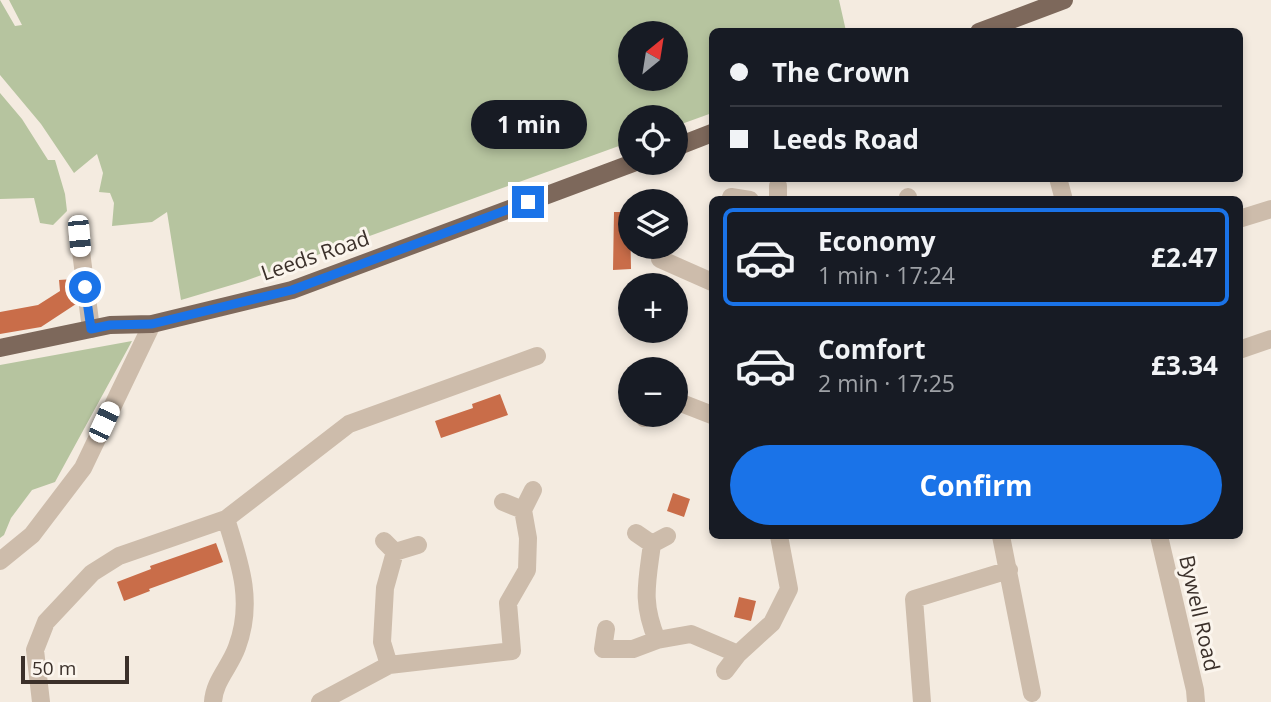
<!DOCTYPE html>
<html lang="en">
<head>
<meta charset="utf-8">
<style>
	body { margin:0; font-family:"Open Sans",sans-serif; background:#242831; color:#f1f3f6; height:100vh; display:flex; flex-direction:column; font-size:26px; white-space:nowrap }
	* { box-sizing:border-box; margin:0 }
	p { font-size:23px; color:#9ea1a6 }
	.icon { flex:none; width:38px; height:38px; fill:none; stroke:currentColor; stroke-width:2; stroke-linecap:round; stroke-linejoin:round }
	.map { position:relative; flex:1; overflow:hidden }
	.sheet { position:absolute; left:709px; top:196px; width:534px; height:343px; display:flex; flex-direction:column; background:#171b24; border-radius:10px; box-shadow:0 4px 10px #0003 }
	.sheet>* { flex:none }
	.top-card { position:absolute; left:709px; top:28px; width:534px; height:154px; border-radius:10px; box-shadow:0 4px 10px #0003; display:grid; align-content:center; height:154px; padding:0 21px; background:#171b24 }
	.needle { width:46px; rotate:30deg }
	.controls { position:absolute; left:618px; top:21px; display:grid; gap:14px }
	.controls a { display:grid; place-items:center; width:70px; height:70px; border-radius:50%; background:#171b24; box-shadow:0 4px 10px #0003; font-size:35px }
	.scale { position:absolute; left:21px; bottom:18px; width:108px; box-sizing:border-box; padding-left:7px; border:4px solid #3b302a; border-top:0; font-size:19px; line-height:24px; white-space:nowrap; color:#3b302a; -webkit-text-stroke:5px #fbf5ed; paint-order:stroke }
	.end { position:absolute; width:32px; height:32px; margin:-16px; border:9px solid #1a73e8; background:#fff; box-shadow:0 0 0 4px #fff }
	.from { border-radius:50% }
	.bubble { position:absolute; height:49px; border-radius:24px; background:#171b24; box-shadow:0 4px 10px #0003; font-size:23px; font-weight:700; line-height:49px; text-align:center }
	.car { position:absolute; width:21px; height:42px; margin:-21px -10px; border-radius:9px; box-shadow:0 0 5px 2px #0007; background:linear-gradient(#fff 24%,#345 0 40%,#fff 0 76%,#345 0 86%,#fff 0) }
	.top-card b { display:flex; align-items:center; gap:24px; height:66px; font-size:26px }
	.top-card b+b { border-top:2px solid #363941 }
	.top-card i { width:18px; height:18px; background:#f1f3f6 }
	ul { padding:12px 0 0; list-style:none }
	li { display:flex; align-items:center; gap:21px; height:98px; margin:0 14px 10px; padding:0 7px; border:4px solid transparent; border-radius:10px }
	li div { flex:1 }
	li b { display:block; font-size:26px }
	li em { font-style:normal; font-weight:700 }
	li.current { border-color:#1a73e8 }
	li>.icon { width:63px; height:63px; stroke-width:1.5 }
	.cta { display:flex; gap:14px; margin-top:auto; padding:14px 21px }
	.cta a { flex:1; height:80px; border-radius:42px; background:#1a73e8; color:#fff; font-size:28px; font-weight:700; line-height:80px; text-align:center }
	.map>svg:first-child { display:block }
</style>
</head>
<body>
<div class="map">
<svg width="1271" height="702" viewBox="0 0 1271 702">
	<rect width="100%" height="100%" fill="#f4ebe0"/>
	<path fill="#b6c49f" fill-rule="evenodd" d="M0,0L15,26L22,25L9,0H839L846,31L712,32V113L676,126V117H630V142L245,281L181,300L167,212L152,222L112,226L114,203L110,193L99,192L103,173L97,154L74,173L41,124L0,75ZM676,33V79H630V33Z
		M0,93L22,119L48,160H55L65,194L67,211L53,225L40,223L34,198L0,199Z
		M132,341L55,482L32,490L11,518L4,535L0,538V365Z"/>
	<path fill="#c96d49" d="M614,212H630L631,269L613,270Z
		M73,279L76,304L41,327L0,334V312L38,305L60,291L59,280Z
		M500,394L508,415L441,438L435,421L473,408L472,404Z
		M673,493L690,499L684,517L667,511Z
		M216,543L223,562L149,589L150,591L124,601L117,582L151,569L150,566Z
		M739,597L756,601L751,621L734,617Z"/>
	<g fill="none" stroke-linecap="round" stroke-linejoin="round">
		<path stroke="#cdbcab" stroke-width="18" d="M1058,178L1064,200
			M731,197L750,200
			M908,197V200
			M778,200V186
			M1239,219L1271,209
			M79,236L91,329
			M660,259L712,282
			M1239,350L1271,339
			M676,401L712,415
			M644,418L646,415
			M503,502L523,510
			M636,533L652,544
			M667,536L652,544C647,583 641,602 657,640L691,634L738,654
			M1001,536L1032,693
			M1159,536L1195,690L1196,702
			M384,541L395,552L418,545
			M0,561L32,535L83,468L152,324
			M606,629L603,649H633L657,640
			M389,665L382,642L385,588L395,552
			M725,671L738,654L772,623L789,589L779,536
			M41,702L35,650L46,622L92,573L119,556L226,519L349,424L537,356
			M213,702C214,681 230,667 237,647C254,602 240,563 226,519
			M320,702L389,665L512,651L508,603L527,570L528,538L523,510L533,490
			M922,702L914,599L1009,570"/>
		<path stroke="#7d685b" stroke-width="18" d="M979,32L1064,0
			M676,147L712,133
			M0,348L110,325L152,324L292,290L633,163"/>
	</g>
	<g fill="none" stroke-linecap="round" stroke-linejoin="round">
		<path stroke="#1a73e8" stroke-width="9" d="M85,287L91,329L110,325L152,324L292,290L528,202"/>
	</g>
	<g text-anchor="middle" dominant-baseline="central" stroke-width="6" stroke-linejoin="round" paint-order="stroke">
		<g font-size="21" fill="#3b302a" stroke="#fbf5ed">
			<text transform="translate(315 255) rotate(-19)">Leeds Road</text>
			<text transform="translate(1200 613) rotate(77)">Bywell Road</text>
		</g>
	</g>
</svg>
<div class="controls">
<a><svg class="needle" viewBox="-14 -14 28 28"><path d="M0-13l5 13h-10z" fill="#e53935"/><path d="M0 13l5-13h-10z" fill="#9ea1a6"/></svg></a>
<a><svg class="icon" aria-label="locate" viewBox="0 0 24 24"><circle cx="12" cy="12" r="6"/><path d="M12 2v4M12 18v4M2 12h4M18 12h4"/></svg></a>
<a><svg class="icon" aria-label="layers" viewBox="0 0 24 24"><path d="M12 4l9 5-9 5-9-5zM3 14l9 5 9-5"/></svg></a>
<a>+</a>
<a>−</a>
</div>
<div class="scale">50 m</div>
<i class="end from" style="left:85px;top:287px"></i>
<i class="end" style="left:528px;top:202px"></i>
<div class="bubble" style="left:471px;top:100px;width:116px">1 min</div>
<i class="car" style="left:79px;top:236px;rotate:175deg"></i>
<i class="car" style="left:104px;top:422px;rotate:25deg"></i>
<div class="top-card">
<b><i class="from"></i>The Crown</b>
<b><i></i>Leeds Road</b>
</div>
<section class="sheet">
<ul>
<li class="current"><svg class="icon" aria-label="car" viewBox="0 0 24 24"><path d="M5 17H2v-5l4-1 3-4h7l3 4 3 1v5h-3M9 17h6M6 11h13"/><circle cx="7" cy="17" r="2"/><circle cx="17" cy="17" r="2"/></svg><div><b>Economy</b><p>1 min · 17:24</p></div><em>£2.47</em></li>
<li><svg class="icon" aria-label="car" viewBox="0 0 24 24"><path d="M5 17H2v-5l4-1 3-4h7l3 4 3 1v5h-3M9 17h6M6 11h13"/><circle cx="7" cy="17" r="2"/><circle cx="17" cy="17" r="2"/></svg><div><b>Comfort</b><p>2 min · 17:25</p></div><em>£3.34</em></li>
</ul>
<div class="cta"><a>Confirm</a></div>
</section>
</div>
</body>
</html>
